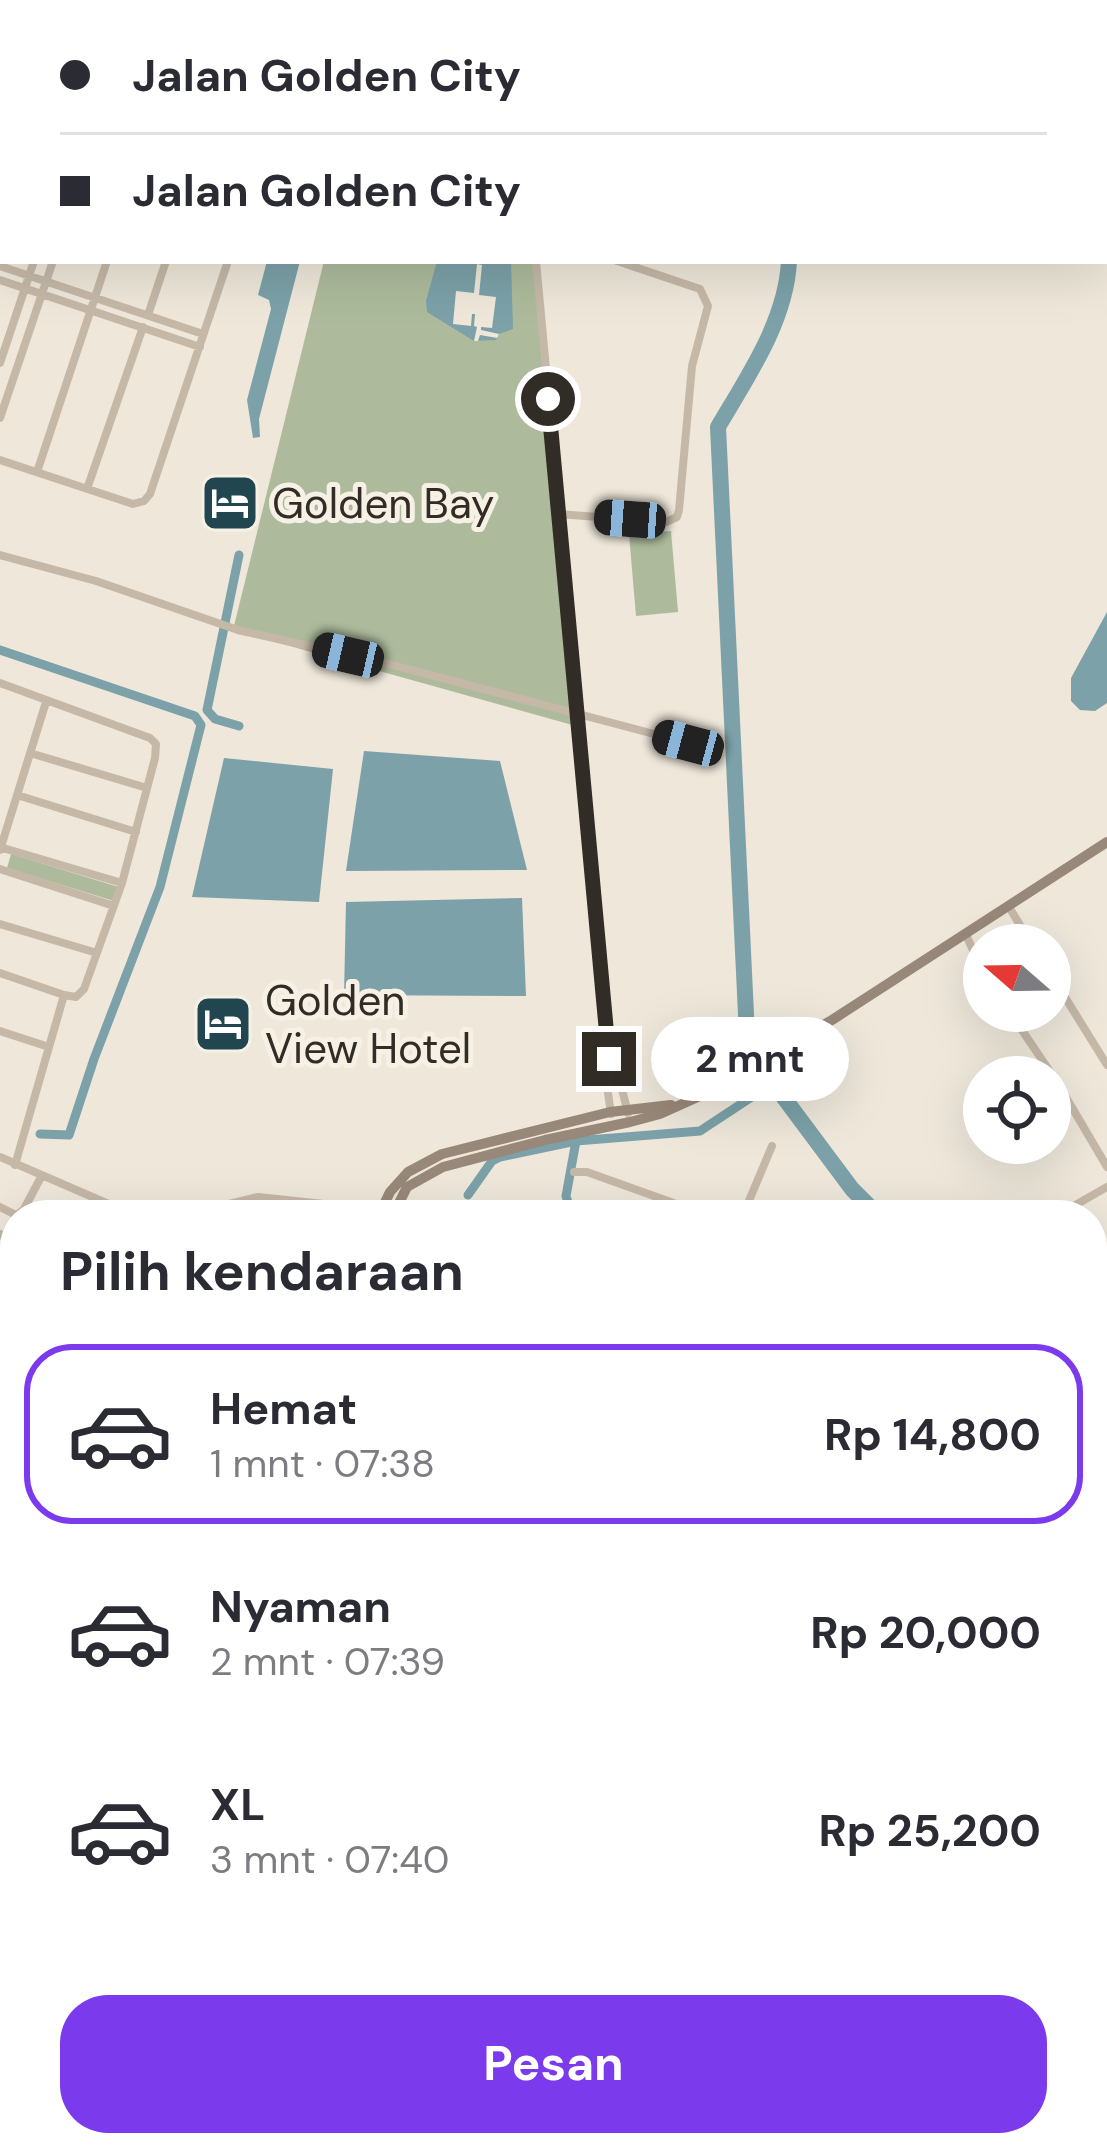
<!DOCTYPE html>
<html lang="id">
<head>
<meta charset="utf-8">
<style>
	body { margin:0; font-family:"DM Sans",sans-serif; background:#f7f7f7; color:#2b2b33; height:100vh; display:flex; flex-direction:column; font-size:45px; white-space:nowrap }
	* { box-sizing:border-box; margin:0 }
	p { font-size:39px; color:#7c7c81 }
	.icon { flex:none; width:66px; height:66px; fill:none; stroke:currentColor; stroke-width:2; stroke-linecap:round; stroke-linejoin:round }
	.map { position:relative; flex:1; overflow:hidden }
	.sheet { position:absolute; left:0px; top:1200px; width:1107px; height:957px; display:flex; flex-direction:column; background:#fff; border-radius:48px 48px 0 0; box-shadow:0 12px 48px #0002 }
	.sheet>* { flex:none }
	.hud { position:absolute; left:0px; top:0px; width:1107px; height:264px; box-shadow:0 12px 48px #0002; display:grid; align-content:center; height:264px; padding:0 60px; background:#fff }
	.needle { width:78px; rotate:290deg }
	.buttons { position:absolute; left:963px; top:924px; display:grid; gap:24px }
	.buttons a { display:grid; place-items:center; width:108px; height:108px; border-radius:50%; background:#fff; box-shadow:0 12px 48px #0002; font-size:60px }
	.end { position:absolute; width:54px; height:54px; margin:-27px; border:15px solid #322c27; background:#fff; box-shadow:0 0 0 6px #fff }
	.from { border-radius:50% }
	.bubble { position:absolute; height:84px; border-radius:42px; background:#fff; box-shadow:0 12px 48px #0002; font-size:39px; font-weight:700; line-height:84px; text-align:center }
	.car { position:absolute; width:36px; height:72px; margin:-36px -18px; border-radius:15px; box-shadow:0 0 9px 3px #0007; background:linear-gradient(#222 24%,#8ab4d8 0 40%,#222 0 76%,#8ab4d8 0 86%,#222 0) }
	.hud b { display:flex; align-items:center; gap:42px; height:114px; font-size:45px }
	.hud b+b { border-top:3px solid #e1e1e2 }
	.hud i { width:30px; height:30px; background:#2b2b33 }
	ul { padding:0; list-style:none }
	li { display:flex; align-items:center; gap:36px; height:180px; margin:0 24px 18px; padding:0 36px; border:6px solid transparent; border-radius:48px }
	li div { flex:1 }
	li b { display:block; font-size:45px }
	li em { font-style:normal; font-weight:700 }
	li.active { border-color:#7c3aed }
	li>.icon { width:108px; height:108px; stroke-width:1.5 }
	h2 { padding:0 60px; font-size:54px; line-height:144px }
	.cta { display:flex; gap:24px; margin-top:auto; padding:24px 60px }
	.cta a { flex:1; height:138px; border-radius:48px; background:#7c3aed; color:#fff; font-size:48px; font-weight:700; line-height:138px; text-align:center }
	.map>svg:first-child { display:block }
</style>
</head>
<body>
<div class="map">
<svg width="1107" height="2155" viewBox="0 0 1107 2155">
	<rect width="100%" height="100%" fill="#eee7da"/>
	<path fill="#adbb9c" d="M324,261H533L576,726L233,630Z
		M671,531L678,612L636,616L629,534Z
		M11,854L122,888L117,902L7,868Z"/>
	<path fill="#7ca1a8" d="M267,261H300L259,419L260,437L253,438L247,400L271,309L269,300L258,295Z
		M437,261H511L513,329L499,334L496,340L474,341L427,312L426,301Z
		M1107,612V703L1095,711L1080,710L1071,701V678Z
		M364,751L500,761L527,870L346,871Z
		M224,758L333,769L319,902L192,897Z
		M522,898L526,996L344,995L346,902Z"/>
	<path fill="#eee7da" d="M477,264L482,265L479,295L496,297L492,328L481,327V330L499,334L497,338L480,335L478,341H474L477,327L474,326L475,314H472L471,326L453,324L456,291L474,293Z"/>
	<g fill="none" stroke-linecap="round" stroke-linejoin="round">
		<path stroke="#7ca1a8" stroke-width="9" d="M239,555L207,710L215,719L239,726
			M0,650L195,716L201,725L160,887L94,1059L69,1135L40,1134
			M468,1195L492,1161L500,1157L576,1141
			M572,1215L566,1196L576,1141L700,1131L773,1083"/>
		<path stroke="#7ca1a8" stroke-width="16" d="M789,261C786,321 748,376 718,427L748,1056L773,1083L852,1189L878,1215
			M1092,1466L1107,1488
			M995,2142L997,2155"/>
		<path stroke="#c5b8a7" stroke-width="8" d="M522,0V3
			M1085,0L1094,3
			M1104,6L1107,7
			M0,34L3,35
			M0,92L3,93
			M0,205L3,196
			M536,261L601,961L609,1048L606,1079L611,1114
			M0,266L203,334
			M0,280L200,347
			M148,315L166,261
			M0,363L34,261
			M0,418L53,261
			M0,460L133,504L144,501L150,494L228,261
			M37,472L107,261
			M87,489L143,327
			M558,514L666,522L677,517L679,510L692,366L708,306L700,289L617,261
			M0,555L96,581L238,630L385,663L688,743
			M0,683L150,738L156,744L155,758L122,883L84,989L76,997L64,995
			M30,753L147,788
			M17,795L136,832
			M0,847L122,883
			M0,850L46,702
			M0,869L114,906
			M1009,907L1032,945
			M0,924L97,953
			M966,935L984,974
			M0,973L64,995L15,1165
			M1050,973L1107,1065
			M1009,1011L1057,1082L1107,1167
			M0,1031L49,1047
			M610,1060L618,1074L628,1113
			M0,1157L134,1215
			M574,1172H587L707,1215
			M0,1207L16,1215
			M17,1215L24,1209L41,1177
			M184,1215L258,1197L380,1210
			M743,1215L772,1146
			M830,1215L833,1207
			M1058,1215L1107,1187
			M0,1234L15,1245
			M0,1297L15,1293
			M1092,1326L1107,1317
			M0,1327L15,1358
			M1092,1360L1107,1381
			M1092,1402L1107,1427
			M0,1451L15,1475
			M15,1495L12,1506L15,1517
			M1092,1515L1107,1532
			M1092,1573L1106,1531
			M0,1600L15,1576
			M0,1608L15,1613
			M0,1649L15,1652
			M1092,1671L1107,1668
			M0,1686L15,1689
			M1092,1723L1107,1719
			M0,1726L15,1729
			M0,1768L15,1773
			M1092,1771L1107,1768
			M8,1812L15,1778
			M0,1814H1
			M1092,1818L1107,1815
			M0,1832L6,1835L15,1832
			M1092,1871L1107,1868
			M0,1888L15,1894
			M1092,1922L1107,1919
			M0,1949L15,1955
			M1092,1973L1107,1970
			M1092,1993L1107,1988
			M0,1994L15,2000
			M0,2043L15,2048
			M1092,2044L1107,2039
			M0,2092L15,2098
			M1092,2097L1107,2093
			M1092,2126L1101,2155
			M111,2142L116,2148L133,2155
			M248,2142L276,2152L279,2142
			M390,2142L423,2155
			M573,2142L577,2155
			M627,2142L630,2155
			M682,2142L686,2155
			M741,2142L745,2155
			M853,2142L856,2155
			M965,2142L966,2155
			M1004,2142L1006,2155
			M1,2143L15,2106
			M423,2154L429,2142
			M48,2155L60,2142
			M347,2155L353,2142
			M451,2155L495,2142
			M769,2155L812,2142
			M1069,2155L1107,2144"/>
		<path stroke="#988879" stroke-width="10" d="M379,1215L390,1192L408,1172L442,1154L610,1112L671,1105
			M393,1215L407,1187L443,1167L545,1140L630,1122L660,1114L700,1096L832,1020L1107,842
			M300,2155L305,2142
			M317,2155L323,2142"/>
	</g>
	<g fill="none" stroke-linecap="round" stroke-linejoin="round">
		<path stroke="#322c27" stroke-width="15" d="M548,399L609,1059"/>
	</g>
	<defs>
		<g id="hotel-square" transform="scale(3)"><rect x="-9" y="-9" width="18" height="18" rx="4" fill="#21464f" stroke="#f7f1e5"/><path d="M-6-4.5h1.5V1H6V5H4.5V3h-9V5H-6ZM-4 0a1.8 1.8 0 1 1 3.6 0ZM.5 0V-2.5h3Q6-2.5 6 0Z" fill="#fff"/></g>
	</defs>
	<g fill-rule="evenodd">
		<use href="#hotel-square" x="230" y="503"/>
		<use href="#hotel-square" x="223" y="1024"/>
	</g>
	<g text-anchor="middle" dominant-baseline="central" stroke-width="10" stroke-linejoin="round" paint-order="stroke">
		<g font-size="42" fill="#322c27" stroke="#f7f1e5" text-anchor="start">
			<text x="272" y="503">Golden Bay</text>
			<text x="265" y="1000">Golden<tspan x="265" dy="48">View Hotel</tspan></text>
		</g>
	</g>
</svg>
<div class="buttons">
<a><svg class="needle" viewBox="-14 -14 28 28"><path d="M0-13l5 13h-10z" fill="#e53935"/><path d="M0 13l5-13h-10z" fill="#7c7c81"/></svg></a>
<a><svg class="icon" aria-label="locate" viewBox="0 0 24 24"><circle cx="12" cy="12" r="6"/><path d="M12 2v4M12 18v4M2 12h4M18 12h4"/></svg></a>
</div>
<i class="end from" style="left:548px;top:399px"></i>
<i class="end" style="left:609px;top:1059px"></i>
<div class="bubble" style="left:651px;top:1017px;width:198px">2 mnt</div>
<i class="car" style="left:630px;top:519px;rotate:274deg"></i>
<i class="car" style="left:348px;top:655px;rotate:283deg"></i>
<i class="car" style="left:688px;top:743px;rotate:285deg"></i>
<div class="hud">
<b><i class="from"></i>Jalan Golden City</b>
<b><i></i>Jalan Golden City</b>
</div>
<section class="sheet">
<h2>Pilih kendaraan</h2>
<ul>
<li class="active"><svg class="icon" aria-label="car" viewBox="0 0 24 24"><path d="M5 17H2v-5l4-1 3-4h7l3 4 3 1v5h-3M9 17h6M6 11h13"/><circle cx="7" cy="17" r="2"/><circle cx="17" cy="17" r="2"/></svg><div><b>Hemat</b><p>1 mnt · 07:38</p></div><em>Rp 14,800</em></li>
<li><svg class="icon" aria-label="car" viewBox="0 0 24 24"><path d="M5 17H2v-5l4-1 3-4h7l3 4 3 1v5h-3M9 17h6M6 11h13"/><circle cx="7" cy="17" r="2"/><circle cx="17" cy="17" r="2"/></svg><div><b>Nyaman</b><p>2 mnt · 07:39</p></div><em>Rp 20,000</em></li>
<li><svg class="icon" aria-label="car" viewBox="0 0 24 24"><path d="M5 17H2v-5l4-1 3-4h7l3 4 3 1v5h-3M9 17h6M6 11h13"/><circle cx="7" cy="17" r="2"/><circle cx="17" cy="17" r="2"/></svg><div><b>XL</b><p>3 mnt · 07:40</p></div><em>Rp 25,200</em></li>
</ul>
<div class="cta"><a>Pesan</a></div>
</section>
</div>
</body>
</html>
